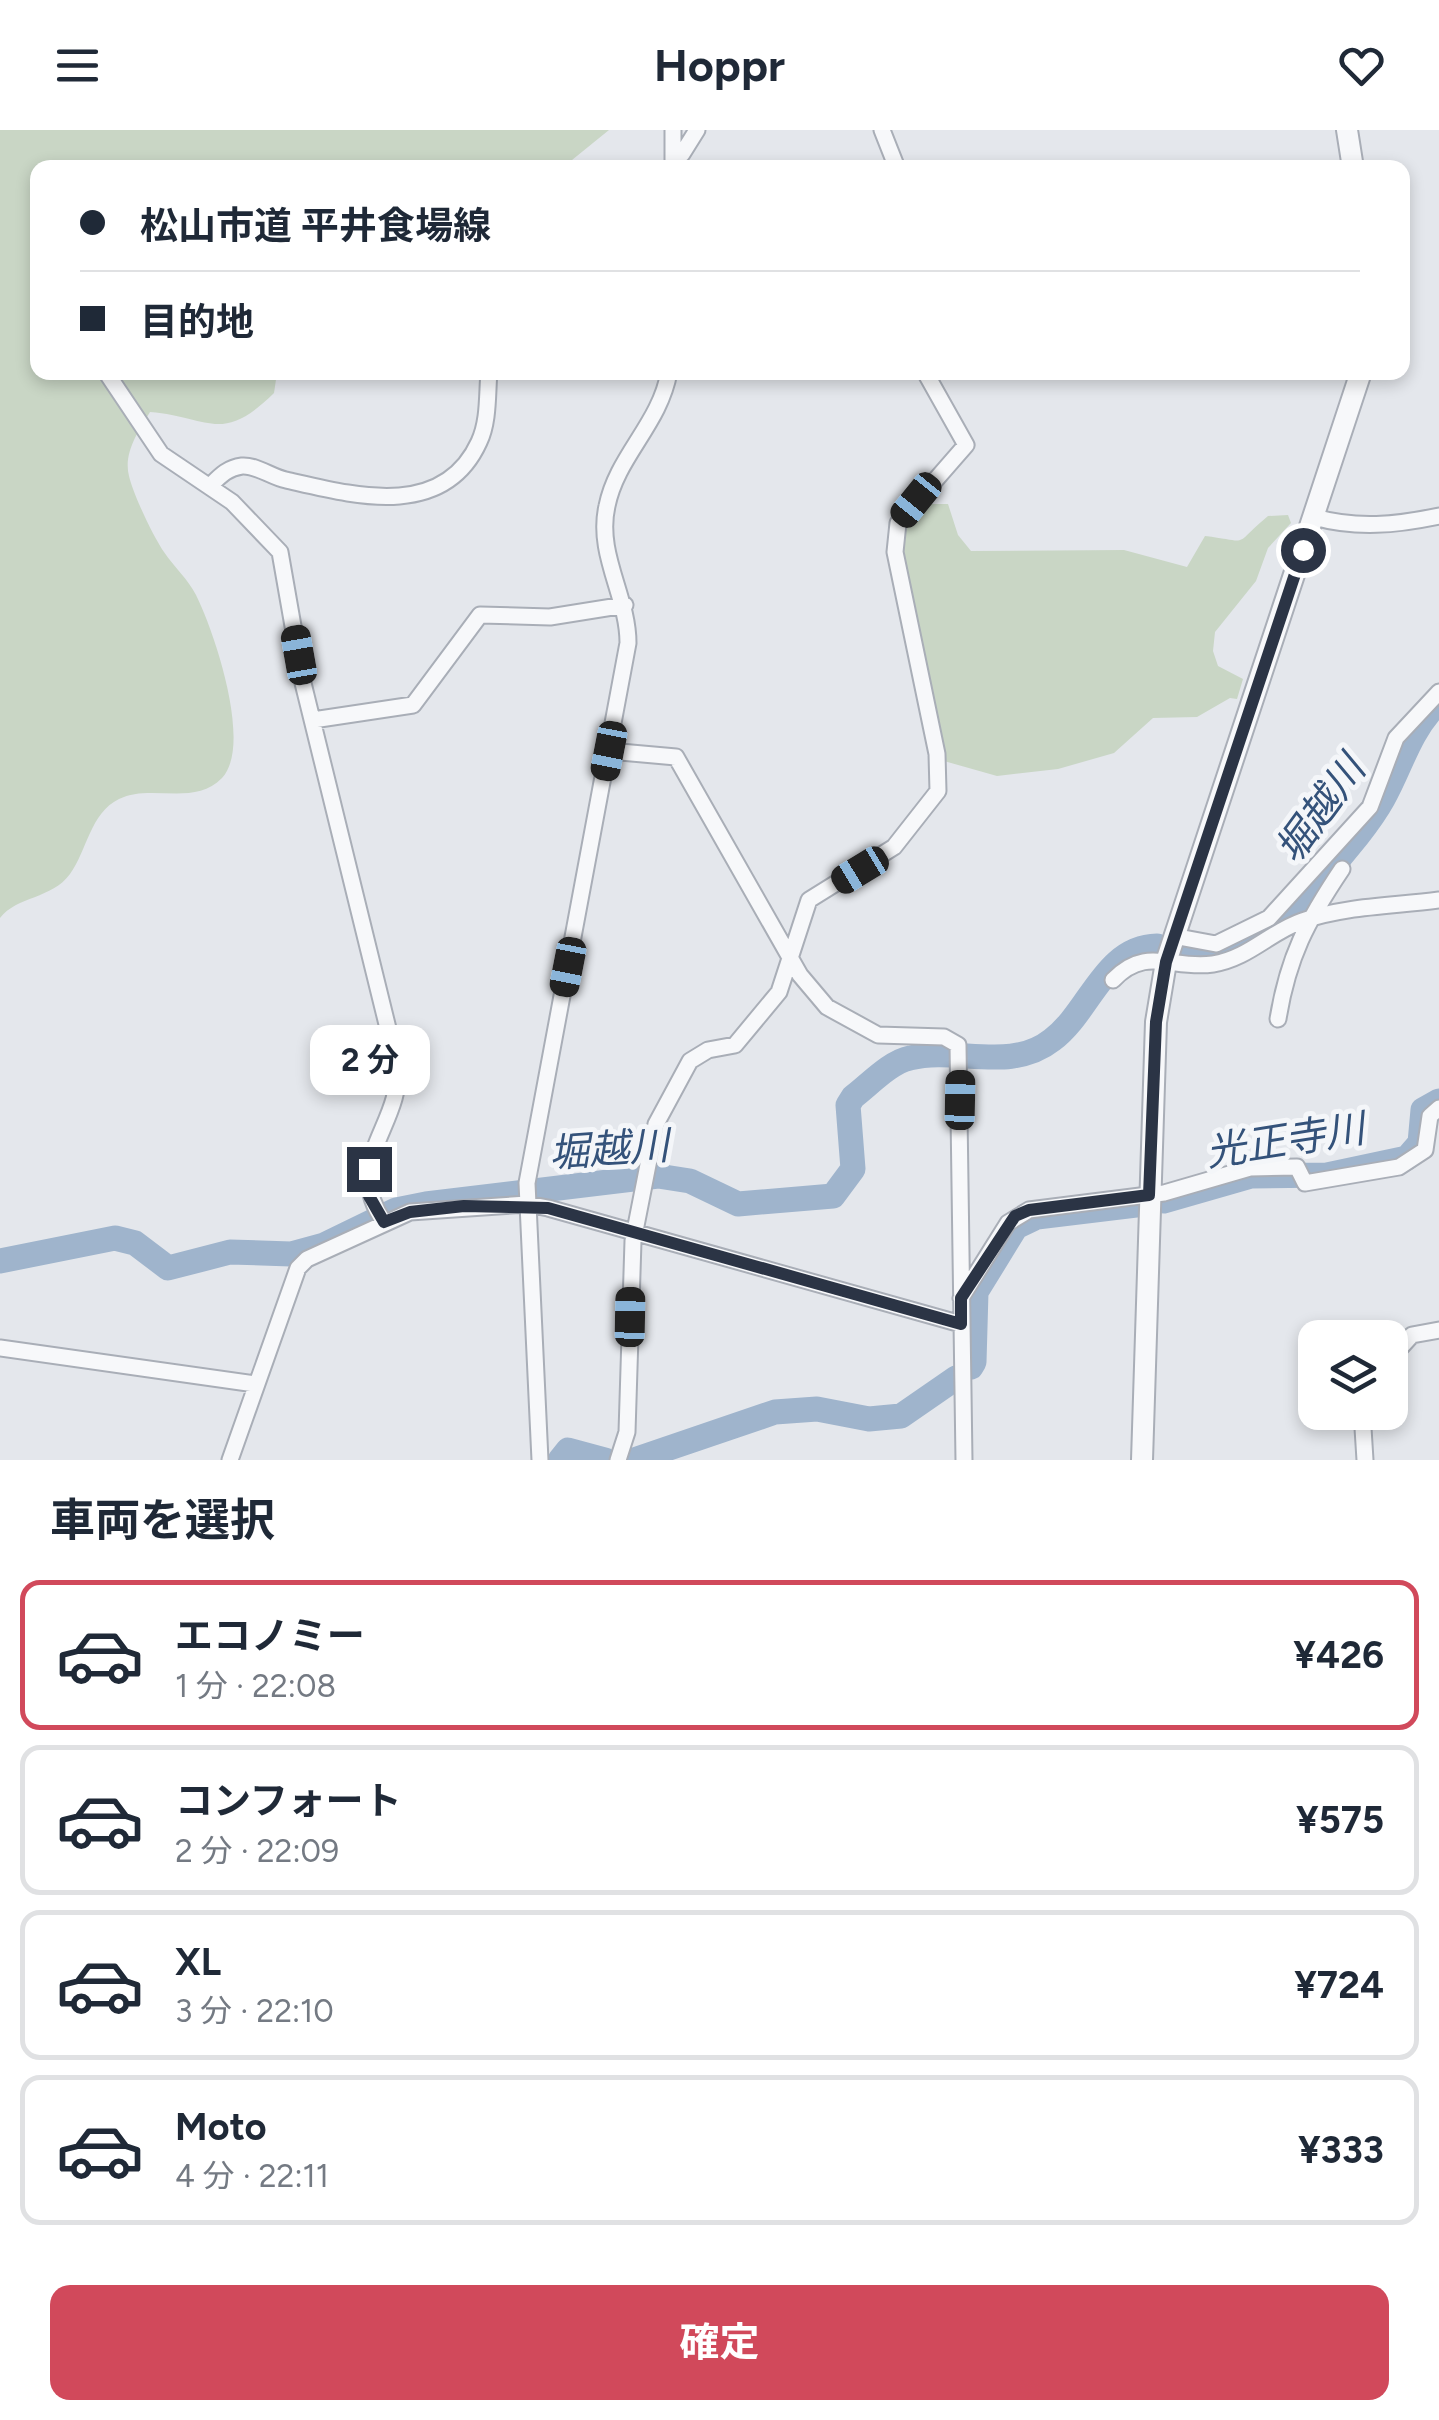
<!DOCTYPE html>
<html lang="ja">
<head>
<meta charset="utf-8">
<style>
	body { margin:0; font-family:Figtree,"Noto Sans JP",sans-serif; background:#f2f2f3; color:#1f2937; height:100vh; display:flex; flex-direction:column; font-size:38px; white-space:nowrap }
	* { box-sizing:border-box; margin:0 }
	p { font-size:32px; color:#747a83 }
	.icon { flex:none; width:55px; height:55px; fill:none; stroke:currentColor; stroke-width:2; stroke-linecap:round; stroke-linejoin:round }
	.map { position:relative; height:1330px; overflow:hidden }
	.drawer { display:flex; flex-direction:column; background:#fff; flex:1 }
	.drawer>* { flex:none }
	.banner { position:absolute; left:30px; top:30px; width:1380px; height:220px; border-radius:20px; box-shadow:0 5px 15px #0003; display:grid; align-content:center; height:220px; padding:0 50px; background:#fff }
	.controls { position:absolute; left:1298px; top:1190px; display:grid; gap:20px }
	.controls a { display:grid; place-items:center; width:110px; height:110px; border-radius:20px; background:#fff; box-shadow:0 5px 15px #0003; font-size:50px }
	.end { position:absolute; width:45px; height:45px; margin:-22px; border:12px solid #2b3445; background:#fff; box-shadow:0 0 0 5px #fff }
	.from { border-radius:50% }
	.bubble { position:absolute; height:70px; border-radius:20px; background:#fff; box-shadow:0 5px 15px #0003; font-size:32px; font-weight:700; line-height:70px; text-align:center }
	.car { position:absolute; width:30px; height:60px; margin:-30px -15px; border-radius:12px; box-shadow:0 0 8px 2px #0007; background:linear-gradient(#222 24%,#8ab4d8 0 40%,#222 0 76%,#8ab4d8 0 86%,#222 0) }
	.banner b { display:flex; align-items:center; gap:35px; height:95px; font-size:38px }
	.banner b+b { border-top:2px solid #e0e1e3 }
	.banner i { width:25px; height:25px; background:#1f2937 }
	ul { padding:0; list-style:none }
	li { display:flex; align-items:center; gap:30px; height:150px; margin:0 20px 15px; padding:0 30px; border:5px solid #e0e1e3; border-radius:20px }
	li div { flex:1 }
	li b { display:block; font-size:38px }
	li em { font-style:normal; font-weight:700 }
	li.current { border-color:#d1495b }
	li>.icon { width:90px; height:90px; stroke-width:1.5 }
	h2 { padding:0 50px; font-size:45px; line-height:120px }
	.button { display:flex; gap:20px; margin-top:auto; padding:20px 50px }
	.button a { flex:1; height:115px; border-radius:20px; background:#d1495b; color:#fff; font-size:40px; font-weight:700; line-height:115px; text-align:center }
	header { display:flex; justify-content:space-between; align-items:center; height:130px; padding:0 50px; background:#fff; font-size:45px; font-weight:700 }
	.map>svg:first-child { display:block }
</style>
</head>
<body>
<header><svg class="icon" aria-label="menu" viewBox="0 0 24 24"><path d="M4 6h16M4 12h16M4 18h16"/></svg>Hoppr<svg class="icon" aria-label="heart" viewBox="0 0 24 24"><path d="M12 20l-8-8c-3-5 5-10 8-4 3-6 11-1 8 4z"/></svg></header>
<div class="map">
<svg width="1439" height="1330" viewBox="0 0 1439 1330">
	<rect width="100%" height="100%" fill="#e4e7ec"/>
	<path fill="#c9d6c5" d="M0,0H609L572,30L537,37L38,38V242L277,243L274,263C221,315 210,287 150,282C139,300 123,323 129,346C133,364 153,406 164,422C174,437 188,449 196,465C214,501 253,615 222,648C194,677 150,653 119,669C90,683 87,721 70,744C52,769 17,766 0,788Z
		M927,374H948L958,405L971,421L1124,420L1187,437L1205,406C1253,412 1231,417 1268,386L1288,385L1291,393L1268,418L1256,451L1215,502L1213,521L1218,536L1243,549L1237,569L1230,568L1197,587L1153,588L1114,623L1058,639L997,646L944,631L904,450L901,405Z"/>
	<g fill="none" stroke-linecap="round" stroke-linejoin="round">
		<path stroke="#9fb4cc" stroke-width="25" d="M1183,820C1205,823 1222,823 1243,813C1285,795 1361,709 1383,669C1402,635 1408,604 1436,575
			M1164,1071L1251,1046L1327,1045L1407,1028L1420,1013L1423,980L1439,971
			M0,1131L115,1108L135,1113L168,1138L230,1122L291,1124L324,1115L396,1080L426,1074L658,1046L690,1051L738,1074L833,1066L853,1039L848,975L853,967C869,955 890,932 910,928C956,916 1010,943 1052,910C1090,882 1104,817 1157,816
			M971,1237L974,1232L976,1162L1016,1097L1037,1087L1136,1075
			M560,1330L568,1320L605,1330
			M634,1330L775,1282L817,1279L869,1289L901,1286L956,1248"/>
		<g stroke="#a9aeb7" stroke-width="19">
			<path id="minor" d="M882,0L897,38
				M673,30L682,24L697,0
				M673,36V0
				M106,242L161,324L232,372L280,422L303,553L397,935C404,994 341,1030 384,1092
				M210,356C220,346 227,338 242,336C257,335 271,347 286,350C352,365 443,391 479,312C489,291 487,264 489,242
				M1314,387C1357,399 1396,395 1439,386
				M313,590L413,575L480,485L550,487L625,475
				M609,621L676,627L800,845L827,877L878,905L944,907L958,915L964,1330
				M1173,806L1216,814L1269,788L1370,677L1396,608L1439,562
				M1113,850C1146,815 1172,840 1213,834C1249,828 1270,802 1302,791C1344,776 1395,776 1439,770
				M1278,889C1288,827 1307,791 1342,739
				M961,1168L1008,1093L1029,1080L1164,1063L1250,1038L1297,1037L1305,1053L1399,1037L1425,1020L1430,986L1439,978
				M0,1218L255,1254
				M1390,1229L1412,1205L1439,1200
				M1362,1282L1365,1330
				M230,1330L298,1138L307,1129L410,1082L527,1074L548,1078L961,1194
				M540,1330L527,1053L628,513C628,466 596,424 607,376C617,326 660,294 669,242
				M618,1330L627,1302L633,1111L656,994L690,931L708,920L735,915L779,862L809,770L894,717L938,661L937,624L895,422L898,393L966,315L925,242"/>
		</g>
		<g stroke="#a9aeb7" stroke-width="24">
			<path id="tertiary" d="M1347,0L1353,38
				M1142,1330L1156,892L1166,832L1361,242"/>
		</g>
		<use href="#minor" stroke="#f7f8fa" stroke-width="15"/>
		<use href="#tertiary" stroke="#f7f8fa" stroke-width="20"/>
	</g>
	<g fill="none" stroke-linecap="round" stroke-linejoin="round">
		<path stroke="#2b3445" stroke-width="12" d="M369,1039V1066L384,1092L410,1082L464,1076L548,1078L961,1194V1168L1015,1086L1029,1080L1149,1065L1156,892L1166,832L1303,420"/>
	</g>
	<g text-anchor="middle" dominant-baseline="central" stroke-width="10" stroke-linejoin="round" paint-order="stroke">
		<g font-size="40" font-style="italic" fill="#34527a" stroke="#f4f6f9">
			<text transform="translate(1320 679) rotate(-54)">堀越川</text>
			<text transform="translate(1285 1010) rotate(-9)">光正寺川</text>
			<text transform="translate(609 1019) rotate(-4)">堀越川</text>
		</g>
	</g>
</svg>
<div class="controls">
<a><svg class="icon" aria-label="layers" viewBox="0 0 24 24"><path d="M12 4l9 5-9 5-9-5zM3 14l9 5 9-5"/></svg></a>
</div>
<i class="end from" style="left:1303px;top:420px"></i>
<i class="end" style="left:369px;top:1039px"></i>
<div class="bubble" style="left:310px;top:895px;width:120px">2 分</div>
<i class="car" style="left:916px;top:370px;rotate:219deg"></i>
<i class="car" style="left:299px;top:525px;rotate:350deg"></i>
<i class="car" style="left:609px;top:621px;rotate:191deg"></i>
<i class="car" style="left:860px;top:740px;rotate:239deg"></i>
<i class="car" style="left:568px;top:837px;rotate:191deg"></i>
<i class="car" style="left:960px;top:970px;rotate:1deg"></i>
<i class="car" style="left:630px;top:1187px;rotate:1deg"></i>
<div class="banner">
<b><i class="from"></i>松山市道 平井食場線</b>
<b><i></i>目的地</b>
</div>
</div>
<section class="drawer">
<h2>車両を選択</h2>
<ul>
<li class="current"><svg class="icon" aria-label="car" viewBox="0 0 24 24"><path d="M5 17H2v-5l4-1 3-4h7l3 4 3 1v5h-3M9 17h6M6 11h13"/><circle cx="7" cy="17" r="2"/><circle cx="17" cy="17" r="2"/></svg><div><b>エコノミー</b><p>1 分 · 22:08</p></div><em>¥426</em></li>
<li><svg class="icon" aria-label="car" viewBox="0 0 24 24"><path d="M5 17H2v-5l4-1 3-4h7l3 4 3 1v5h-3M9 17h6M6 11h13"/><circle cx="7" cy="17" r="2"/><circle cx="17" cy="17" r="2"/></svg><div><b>コンフォート</b><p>2 分 · 22:09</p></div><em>¥575</em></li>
<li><svg class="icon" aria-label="car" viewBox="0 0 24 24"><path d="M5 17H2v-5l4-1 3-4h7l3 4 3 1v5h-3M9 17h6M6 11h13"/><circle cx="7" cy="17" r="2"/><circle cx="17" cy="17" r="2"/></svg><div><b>XL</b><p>3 分 · 22:10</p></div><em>¥724</em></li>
<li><svg class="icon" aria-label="car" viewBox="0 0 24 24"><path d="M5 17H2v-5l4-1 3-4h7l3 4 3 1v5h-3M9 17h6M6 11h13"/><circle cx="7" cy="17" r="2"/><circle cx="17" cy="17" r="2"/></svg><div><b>Moto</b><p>4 分 · 22:11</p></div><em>¥333</em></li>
</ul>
<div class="button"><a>確定</a></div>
</section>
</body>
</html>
